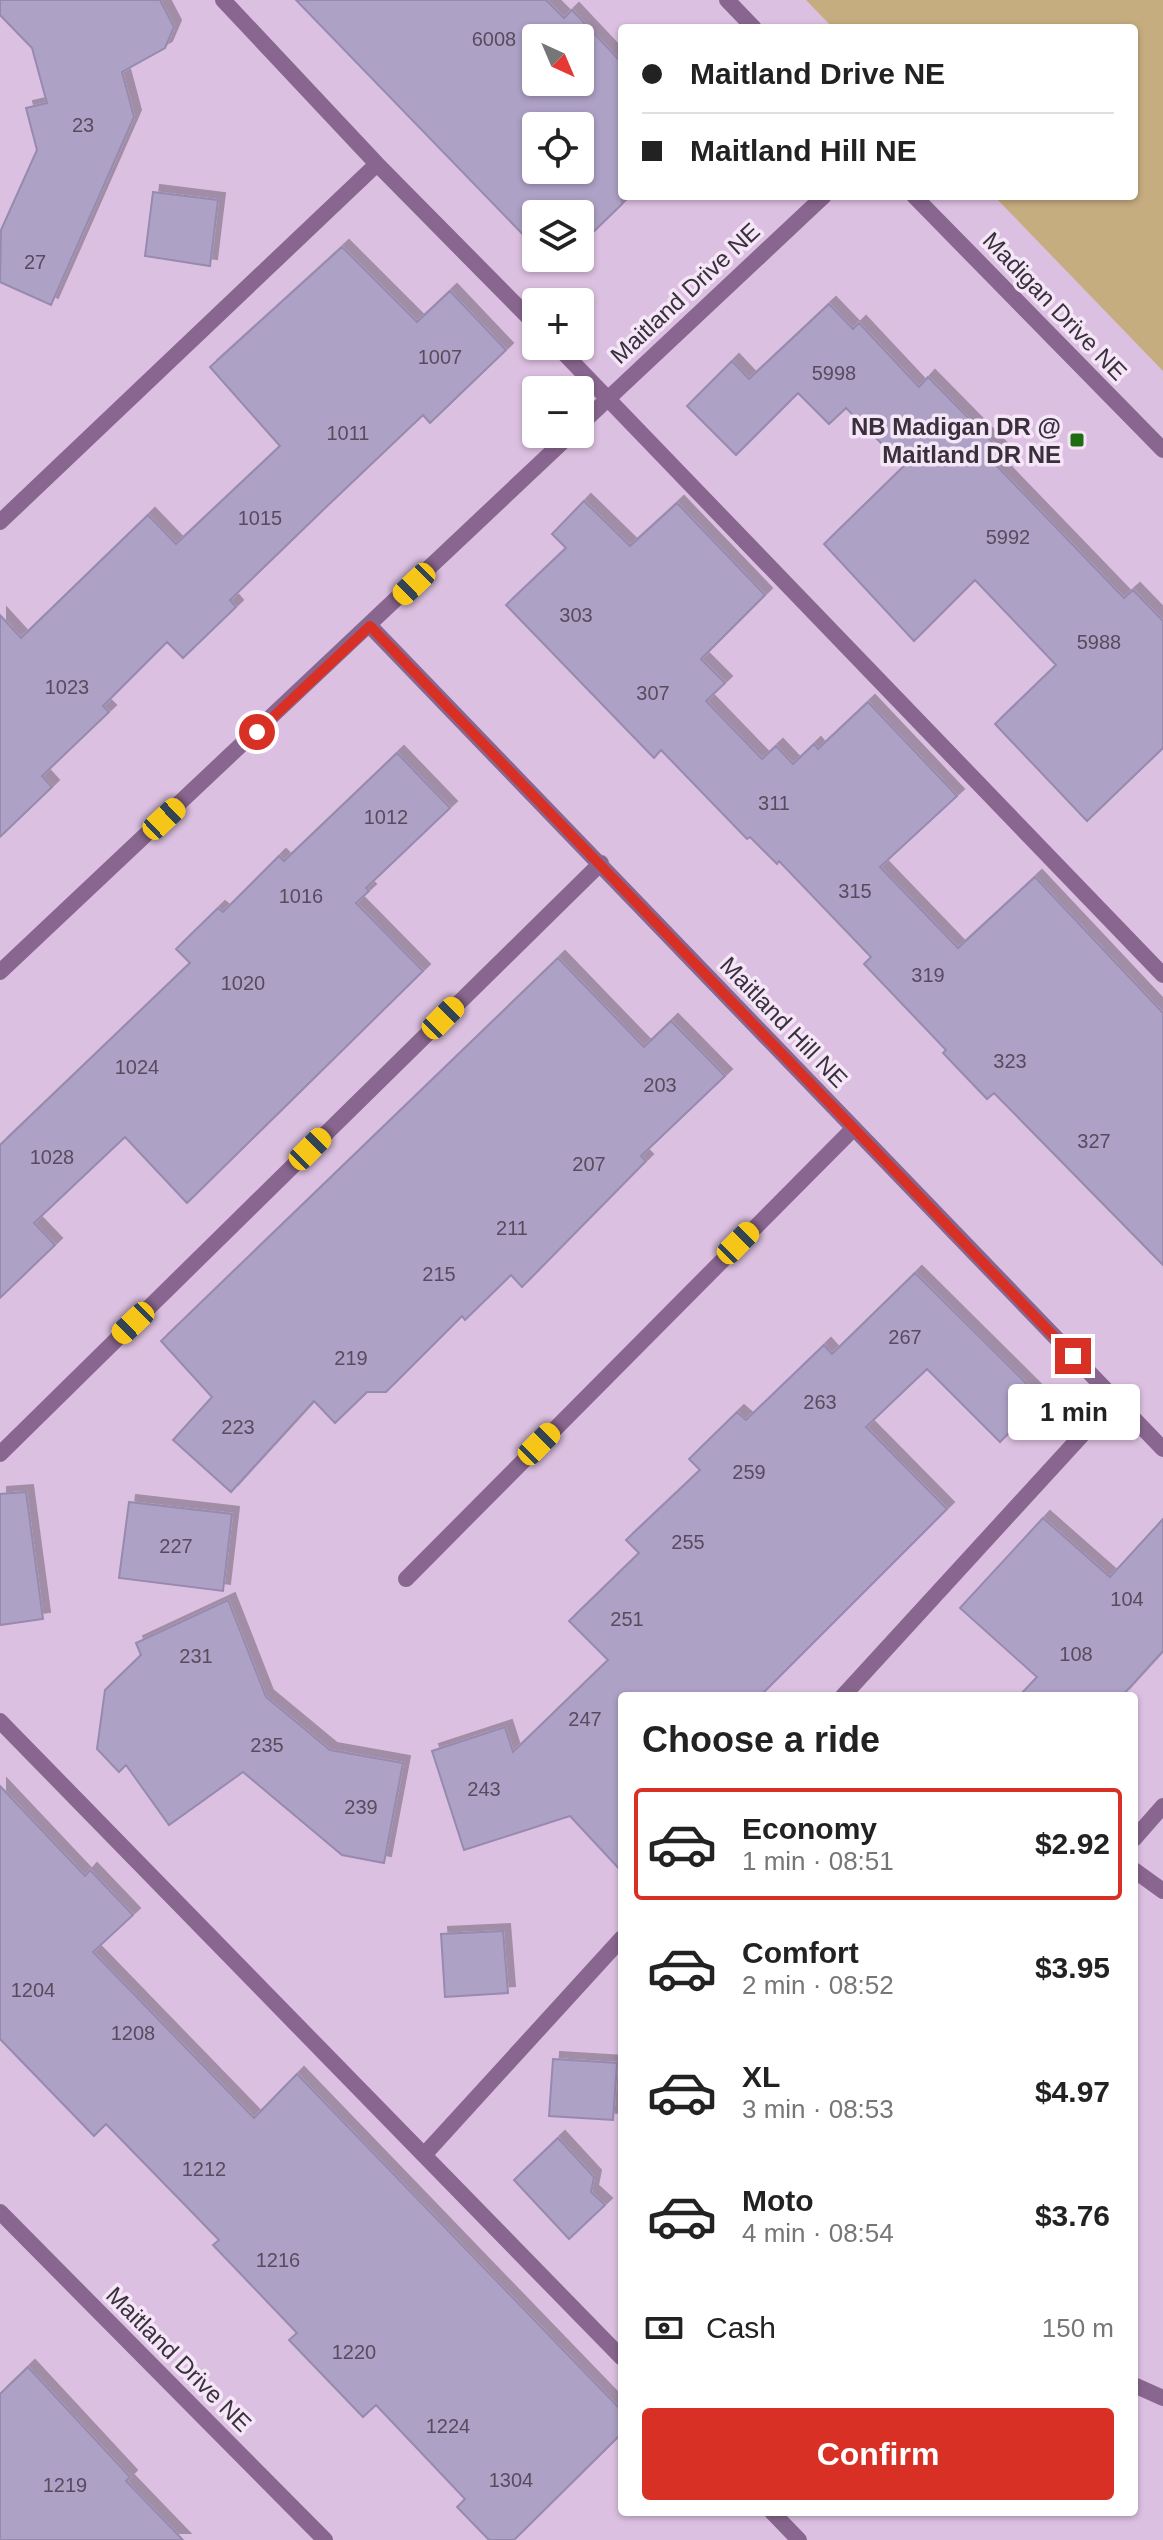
<!DOCTYPE html>
<html lang="en">
<head>
<meta charset="utf-8">
<style>
	body { margin:0; font-family:Helvetica,sans-serif; background:#f2f2f2; color:#222; height:100vh; display:flex; flex-direction:column; font-size:30px; white-space:nowrap }
	* { box-sizing:border-box; margin:0 }
	p { font-size:26px; color:#767676 }
	.icon { flex:none; width:44px; height:44px; fill:none; stroke:currentColor; stroke-width:2; stroke-linecap:round; stroke-linejoin:round }
	.map { position:relative; flex:1; overflow:hidden }
	.side { position:absolute; left:618px; top:1692px; width:520px; height:824px; display:flex; flex-direction:column; background:#fff; border-radius:8px; box-shadow:0 2px 6px #0004 }
	.side>* { flex:none }
	.guide { position:absolute; left:618px; top:24px; width:520px; height:176px; border-radius:8px; box-shadow:0 2px 6px #0004; display:grid; align-content:center; height:176px; padding:0 24px; background:#fff }
	.needle { width:52px; rotate:136deg }
	.fabs { position:absolute; left:522px; top:24px; display:grid; gap:16px }
	.fabs a { display:grid; place-items:center; width:72px; height:72px; border-radius:8px; background:#fff; box-shadow:0 2px 6px #0004; font-size:40px }
	.end { position:absolute; width:36px; height:36px; margin:-18px; border:10px solid #d93025; background:#fff; box-shadow:0 0 0 4px #fff }
	.from { border-radius:50% }
	.bubble { position:absolute; height:56px; border-radius:8px; background:#fff; box-shadow:0 2px 6px #0004; font-size:26px; font-weight:600; line-height:56px; text-align:center }
	.car { position:absolute; width:24px; height:48px; margin:-24px -12px; border-radius:10px; box-shadow:0 0 6px 2px #0007; background:linear-gradient(#f5c518 24%,#345 0 40%,#f5c518 0 76%,#345 0 86%,#f5c518 0) }
	.guide b { display:flex; align-items:center; gap:28px; height:76px; font-size:30px }
	.guide b+b { border-top:2px solid #e0e0e0 }
	.guide i { width:20px; height:20px; background:#222 }
	ul { padding:0; list-style:none }
	li { display:flex; align-items:center; gap:24px; height:112px; margin:0 16px 12px; padding:0 8px; border:4px solid transparent; border-radius:8px }
	li div { flex:1 }
	li b { display:block; font-size:30px }
	li em { font-style:normal; font-weight:600 }
	li.current { border-color:#d93025 }
	li>.icon { width:72px; height:72px; stroke-width:1.5 }
	h2 { padding:0 24px; font-size:36px; line-height:96px }
	.pay { display:flex; align-items:center; gap:20px; height:88px; padding:0 24px; font-size:30px }
	.pay p { margin-inline-start:auto }
	.action { display:flex; gap:16px; margin-top:auto; padding:16px 24px }
	.action a { flex:1; height:92px; border-radius:8px; background:#d93025; color:#fff; font-size:32px; font-weight:600; line-height:92px; text-align:center }
	.map>svg:first-child { display:block }
</style>
</head>
<body>
<div class="map">
<svg width="1163" height="2540" viewBox="0 0 1163 2540">
	<defs>
		<filter id="shadow"><feDropShadow dx="7" dy="-7" stdDeviation="0" flood-color="#0004"/></filter>
	</defs>
	<rect width="100%" height="100%" fill="#dcc0e1"/>
	<path fill="#c6ad80" d="M806,0H1163V371L994,196H1134V28H833Z"/>
	<path fill="#aea1c6" stroke="#978aaf" stroke-width="2" fill-rule="evenodd" filter="url(#shadow)" d="M0,0H160L174,27L165,48L122,72L134,117L51,305L0,282L1,230L37,150L26,108L47,103L32,48L0,15Z
		M296,0H546L564,18L572,10L622,63V204L580,245V214H536V248ZM536,38H580V82H536ZM536,126H580V170H536Z
		M153,192L218,200L210,266L145,256Z
		M342,247L417,322L450,291L506,350L430,423L423,415L323,510L230,600L236,607L183,658L167,642L103,706L109,712L42,776L52,787L0,837V615L21,638L148,515L176,544L280,446L210,367Z
		M829,304L853,329L859,323L919,387L928,377L1002,452L993,462L1124,598L1133,590L1163,621V748L1087,821L995,724L1056,665L975,580L914,641L824,544L904,466L846,408L829,424L798,393L736,455L687,406L732,361L749,379Z
		M584,501L630,546L677,503L765,595L701,659L725,683L706,701L762,759L776,746L793,764L814,744L818,749L868,702L957,796L880,867L958,948L1035,877L1163,1013V1265L994,1093L987,1099L943,1053L946,1050L864,964L871,957L779,861L777,864L750,837L747,839L661,750L654,758L506,605L566,548L552,534Z
		M397,753L450,808L366,888L369,891L356,903L423,971L187,1203L125,1137L34,1223L55,1245L0,1298V1145L190,963L176,949L218,908L223,912L279,856L284,861Z
		M558,958L644,1047L671,1021L725,1076L641,1156L646,1161L522,1287L511,1275L465,1320L462,1316L386,1392H367L335,1423L314,1401L231,1492L173,1440L212,1397L161,1341Z
		M915,1273L1042,1399L1000,1442L927,1369L866,1427L947,1509L760,1696H622V1872L570,1816L464,1850L432,1751L505,1727L513,1752L608,1660L569,1621L639,1553L626,1540L700,1470L689,1459L737,1412L746,1420L824,1345L832,1354Z
		M26,1492L43,1619L0,1625V1494Z
		M129,1502L232,1514L223,1591L119,1578Z
		M1043,1518L1110,1577L1163,1519V1651L1122,1696H1019L1037,1677L960,1608Z
		M228,1600L266,1697L330,1750L403,1763L384,1863L342,1855L243,1772L169,1825L126,1765L119,1772L97,1749L105,1690L141,1655L136,1643Z
		M0,1786L85,1876L90,1870L133,1915L93,1952L254,2118L297,2074L622,2411V2433L514,2540H489L457,2507L465,2499L376,2405L363,2417L289,2340L297,2333L213,2245L219,2240L106,2124L94,2136L0,2039Z
		M503,1931L508,1993L445,1997L441,1934Z
		M553,2059L617,2063L613,2120L549,2116Z
		M558,2138L594,2177L591,2192L605,2205L569,2239L514,2180Z
		M28,2367L130,2477L126,2481L183,2540H0V2394Z"/>
	<g fill="none" stroke-linecap="round" stroke-linejoin="round">
		<path stroke="#89668f" stroke-width="16" d="M377,164L536,325
			M557,346L1163,975
			M0,522L377,164L223,0
			M0,1454L601,863
			M843,1696L1115,1399
			M0,1721L622,2358
			M1134,1870L1163,1891
			M424,2155L622,1938
			M772,2512L799,2540"/>
		<path stroke="#89668f" stroke-width="16" d="M580,425L824,196
			M370,626L1163,1449
			M0,972L571,434
			M406,1579L853,1129
			M1134,1839L1163,1806
			M0,2212L325,2540
			M1134,2385L1163,2398"/>
		<path stroke="#89668f" stroke-width="16" d="M727,0L754,28
			M914,196L1163,450"/>
	</g>
	<g fill="none" stroke-linecap="round" stroke-linejoin="round">
		<path stroke="#d93025" stroke-width="10" d="M257,732L370,626L1073,1356"/>
	</g>
	<rect fill="#1e6d12" stroke="#f5e6f7" stroke-width="3" x="1069" y="432" width="16" height="16" rx="4"/>
	<g text-anchor="middle" dominant-baseline="central" stroke-width="7" stroke-linejoin="round" paint-order="stroke">
		<g font-size="20" fill="#574c5e">
			<text x="494" y="39">6008</text>
			<text x="83" y="125">23</text>
			<text x="35" y="262">27</text>
			<text x="440" y="357">1007</text>
			<text x="834" y="373">5998</text>
			<text x="348" y="433">1011</text>
			<text x="260" y="518">1015</text>
			<text x="1008" y="537">5992</text>
			<text x="576" y="615">303</text>
			<text x="1099" y="642">5988</text>
			<text x="67" y="687">1023</text>
			<text x="653" y="693">307</text>
			<text x="774" y="803">311</text>
			<text x="386" y="817">1012</text>
			<text x="855" y="891">315</text>
			<text x="301" y="896">1016</text>
			<text x="928" y="975">319</text>
			<text x="243" y="983">1020</text>
			<text x="1010" y="1061">323</text>
			<text x="137" y="1067">1024</text>
			<text x="660" y="1085">203</text>
			<text x="1094" y="1141">327</text>
			<text x="52" y="1157">1028</text>
			<text x="589" y="1164">207</text>
			<text x="512" y="1228">211</text>
			<text x="439" y="1274">215</text>
			<text x="905" y="1337">267</text>
			<text x="351" y="1358">219</text>
			<text x="820" y="1402">263</text>
			<text x="238" y="1427">223</text>
			<text x="749" y="1472">259</text>
			<text x="688" y="1542">255</text>
			<text x="176" y="1546">227</text>
			<text x="1127" y="1599">104</text>
			<text x="627" y="1619">251</text>
			<text x="1076" y="1654">108</text>
			<text x="196" y="1656">231</text>
			<text x="585" y="1719">247</text>
			<text x="267" y="1745">235</text>
			<text x="484" y="1789">243</text>
			<text x="361" y="1807">239</text>
			<text x="33" y="1990">1204</text>
			<text x="133" y="2033">1208</text>
			<text x="204" y="2169">1212</text>
			<text x="278" y="2260">1216</text>
			<text x="354" y="2352">1220</text>
			<text x="448" y="2426">1224</text>
			<text x="511" y="2480">1304</text>
			<text x="65" y="2485">1219</text>
		</g>
		<g font-size="24" fill="#3a2f3c" stroke="#f5e6f7">
			<text transform="translate(685 293) rotate(-43)">Maitland Drive NE</text>
			<text transform="translate(1055 306) rotate(46)">Madigan Drive NE</text>
			<text transform="translate(784 1022) rotate(46)">Maitland Hill NE</text>
			<text transform="translate(179 2359) rotate(45)">Maitland Drive NE</text>
		</g>
		<g font-size="24" font-weight="bold" fill="#3a2f3c" stroke="#f5e6f7" text-anchor="end">
			<text x="1061" y="426">NB Madigan DR @<tspan x="1061" dy="28">Maitland DR NE</tspan></text>
		</g>
	</g>
</svg>
<div class="fabs">
<a><svg class="needle" viewBox="-14 -14 28 28"><path d="M0-13l5 13h-10z" fill="#e53935"/><path d="M0 13l5-13h-10z" fill="#767676"/></svg></a>
<a><svg class="icon" aria-label="locate" viewBox="0 0 24 24"><circle cx="12" cy="12" r="6"/><path d="M12 2v4M12 18v4M2 12h4M18 12h4"/></svg></a>
<a><svg class="icon" aria-label="layers" viewBox="0 0 24 24"><path d="M12 4l9 5-9 5-9-5zM3 14l9 5 9-5"/></svg></a>
<a>+</a>
<a>−</a>
</div>
<i class="end from" style="left:257px;top:732px"></i>
<i class="end" style="left:1073px;top:1356px"></i>
<div class="bubble" style="left:1008px;top:1384px;width:132px">1 min</div>
<i class="car" style="left:414px;top:584px;rotate:226deg"></i>
<i class="car" style="left:164px;top:819px;rotate:47deg"></i>
<i class="car" style="left:443px;top:1018px;rotate:45deg"></i>
<i class="car" style="left:310px;top:1149px;rotate:45deg"></i>
<i class="car" style="left:738px;top:1243px;rotate:45deg"></i>
<i class="car" style="left:133px;top:1323px;rotate:226deg"></i>
<i class="car" style="left:539px;top:1444px;rotate:45deg"></i>
<div class="guide">
<b><i class="from"></i>Maitland Drive NE</b>
<b><i></i>Maitland Hill NE</b>
</div>
<section class="side">
<h2>Choose a ride</h2>
<ul>
<li class="current"><svg class="icon" aria-label="car" viewBox="0 0 24 24"><path d="M5 17H2v-5l4-1 3-4h7l3 4 3 1v5h-3M9 17h6M6 11h13"/><circle cx="7" cy="17" r="2"/><circle cx="17" cy="17" r="2"/></svg><div><b>Economy</b><p>1 min · 08:51</p></div><em>$2.92</em></li>
<li><svg class="icon" aria-label="car" viewBox="0 0 24 24"><path d="M5 17H2v-5l4-1 3-4h7l3 4 3 1v5h-3M9 17h6M6 11h13"/><circle cx="7" cy="17" r="2"/><circle cx="17" cy="17" r="2"/></svg><div><b>Comfort</b><p>2 min · 08:52</p></div><em>$3.95</em></li>
<li><svg class="icon" aria-label="car" viewBox="0 0 24 24"><path d="M5 17H2v-5l4-1 3-4h7l3 4 3 1v5h-3M9 17h6M6 11h13"/><circle cx="7" cy="17" r="2"/><circle cx="17" cy="17" r="2"/></svg><div><b>XL</b><p>3 min · 08:53</p></div><em>$4.97</em></li>
<li><svg class="icon" aria-label="car" viewBox="0 0 24 24"><path d="M5 17H2v-5l4-1 3-4h7l3 4 3 1v5h-3M9 17h6M6 11h13"/><circle cx="7" cy="17" r="2"/><circle cx="17" cy="17" r="2"/></svg><div><b>Moto</b><p>4 min · 08:54</p></div><em>$3.76</em></li>
</ul>
<div class="pay"><svg class="icon" aria-label="cash" viewBox="0 0 24 24"><path d="M3 7h18v10H3z"/><circle cx="12" cy="12" r="2"/></svg>Cash<p>150 m</p></div>
<div class="action"><a>Confirm</a></div>
</section>
</div>
</body>
</html>
